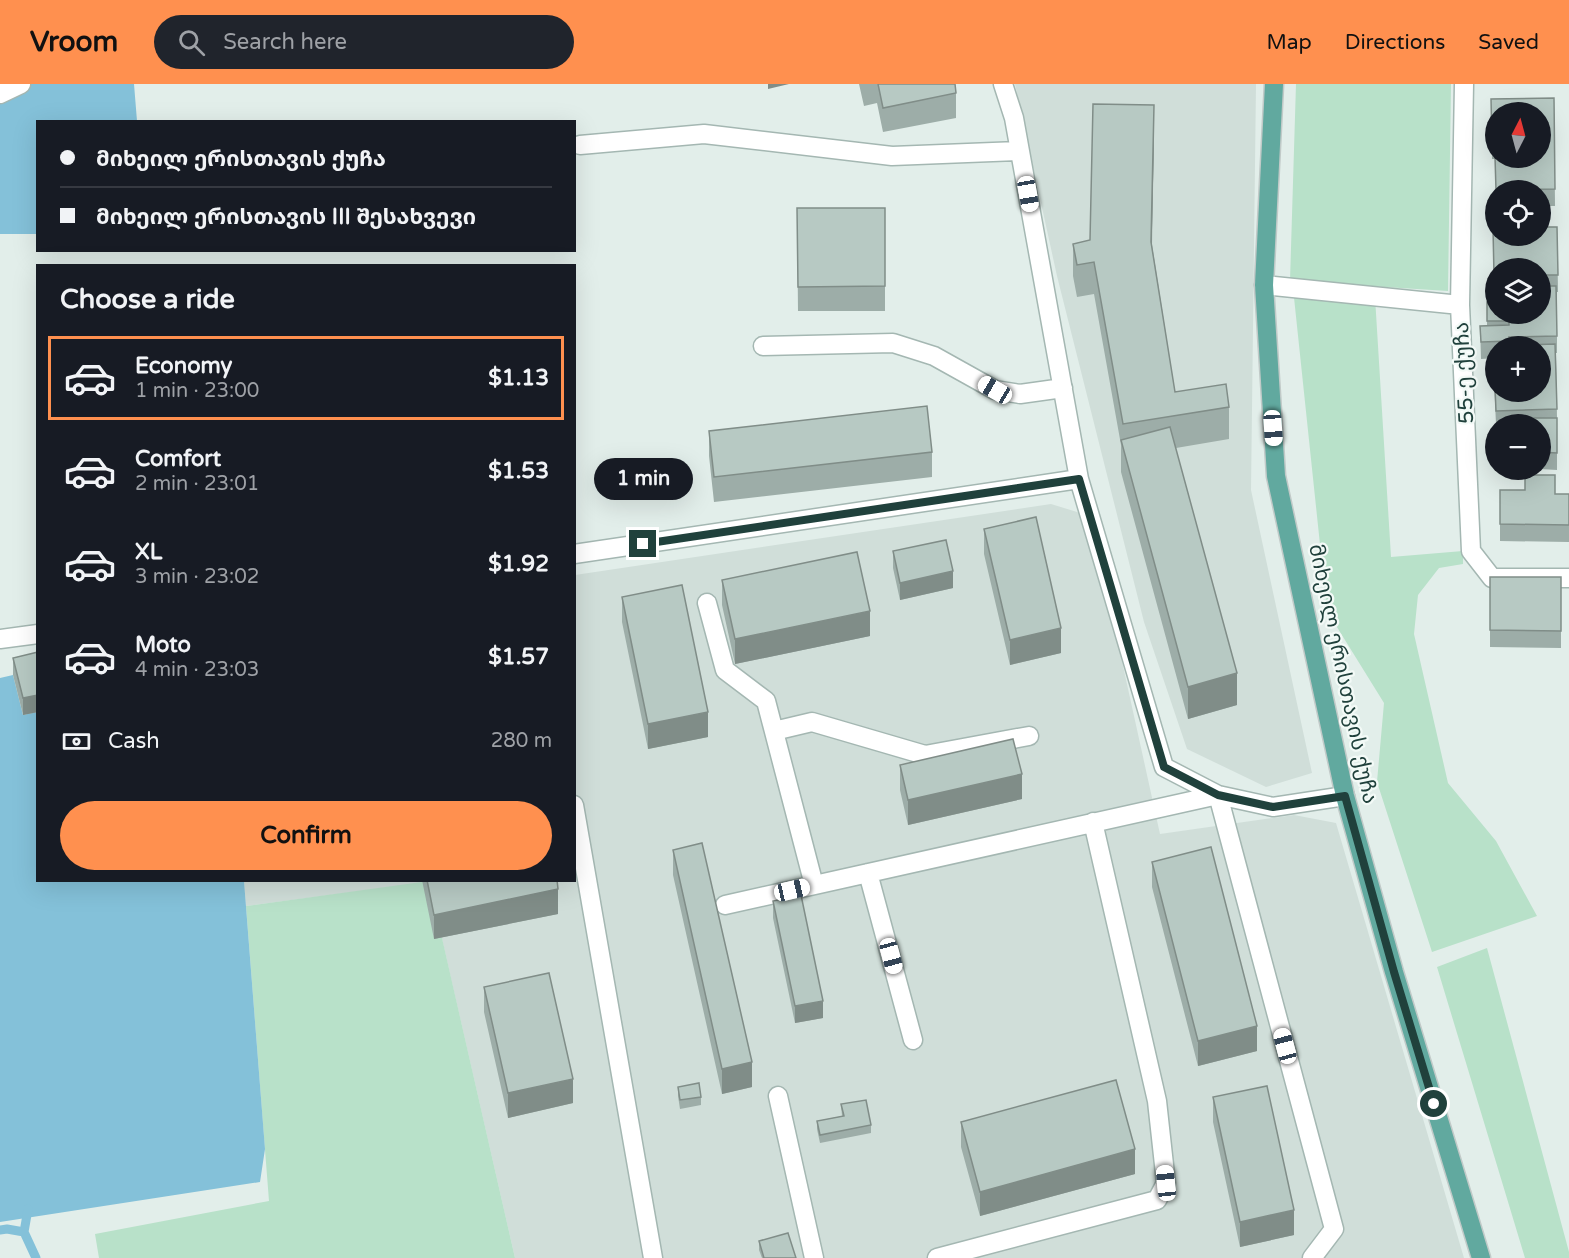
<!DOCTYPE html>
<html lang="en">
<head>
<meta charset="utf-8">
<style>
	body { margin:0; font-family:"Varela Round","Noto Sans Georgian",sans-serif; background:#20242c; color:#f1f3f6; height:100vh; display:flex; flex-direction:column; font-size:22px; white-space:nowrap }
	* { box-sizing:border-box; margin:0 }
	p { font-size:20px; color:#9ea1a6 }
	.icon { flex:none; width:33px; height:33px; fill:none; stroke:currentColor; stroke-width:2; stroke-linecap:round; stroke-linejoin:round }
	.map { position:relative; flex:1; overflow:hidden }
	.side { position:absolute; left:36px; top:180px; width:540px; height:618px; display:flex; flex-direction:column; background:#171b24; border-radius:0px; box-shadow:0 6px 24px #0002 }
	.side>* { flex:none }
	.guide { position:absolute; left:36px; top:36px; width:540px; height:132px; border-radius:0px; box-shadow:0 6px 24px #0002; display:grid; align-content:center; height:132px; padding:0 24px; background:#171b24 }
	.needle { width:39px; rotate:6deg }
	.tools { position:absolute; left:1485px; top:18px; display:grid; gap:12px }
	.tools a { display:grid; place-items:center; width:66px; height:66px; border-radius:50%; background:#171b24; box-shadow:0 6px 24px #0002; font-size:30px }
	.end { position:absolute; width:27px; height:27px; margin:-14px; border:8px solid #20413c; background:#fff; box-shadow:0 0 0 3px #fff }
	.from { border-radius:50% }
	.bubble { position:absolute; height:42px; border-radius:21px; background:#171b24; box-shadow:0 6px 24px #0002; font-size:20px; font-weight:800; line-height:42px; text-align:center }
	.car { position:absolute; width:18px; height:36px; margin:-18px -9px; border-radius:8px; box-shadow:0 0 4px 2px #0007; background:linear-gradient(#fff 24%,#345 0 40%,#fff 0 76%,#345 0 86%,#fff 0) }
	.guide b { display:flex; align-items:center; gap:21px; height:57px; font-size:22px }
	.guide b+b { border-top:2px solid #363941 }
	.guide i { width:15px; height:15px; background:#f1f3f6 }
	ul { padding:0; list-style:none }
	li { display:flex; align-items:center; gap:18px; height:84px; margin:0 12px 9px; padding:0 12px; border:3px solid transparent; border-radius:0px }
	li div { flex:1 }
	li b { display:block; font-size:22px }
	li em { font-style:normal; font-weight:800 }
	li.selected { border-color:#ff904f }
	li>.icon { width:54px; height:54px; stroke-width:1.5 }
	h2 { padding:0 24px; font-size:27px; line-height:72px }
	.pay { display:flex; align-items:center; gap:15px; height:66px; padding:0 24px; font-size:22px }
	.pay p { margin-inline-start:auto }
	.action { display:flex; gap:12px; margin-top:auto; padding:12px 24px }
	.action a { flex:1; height:69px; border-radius:36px; background:#ff904f; color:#111; font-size:24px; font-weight:800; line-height:69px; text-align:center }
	header { display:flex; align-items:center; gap:36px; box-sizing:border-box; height:84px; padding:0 30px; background:#ff904f; color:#111 }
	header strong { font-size:28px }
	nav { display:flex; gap:33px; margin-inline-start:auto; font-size:21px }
	.search { width:420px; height:54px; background:#20242c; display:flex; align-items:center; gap:15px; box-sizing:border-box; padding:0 21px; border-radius:33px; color:#9ea1a6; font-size:22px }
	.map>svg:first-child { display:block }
</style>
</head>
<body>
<header>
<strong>Vroom</strong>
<div class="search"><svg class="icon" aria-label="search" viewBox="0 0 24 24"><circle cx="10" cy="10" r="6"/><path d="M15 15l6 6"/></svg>Search here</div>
<nav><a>Map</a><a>Directions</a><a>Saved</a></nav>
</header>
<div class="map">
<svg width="1569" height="1174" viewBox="0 0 1569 1174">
	<rect width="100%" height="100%" fill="#e2eeea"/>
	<path fill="#d0ded9" d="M1015,0H1256L1251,406L1312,689L1266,703L1187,665L1144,538L1057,192Z
		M1051,420L1090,432L1160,750L1294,731L1336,739L1464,1174H515L429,798L246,822L244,797L574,796L575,491Z"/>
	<path fill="#b8e1c9" d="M1296,0H1451L1448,207L1290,197Z
		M1293,204L1375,213L1391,473L1463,467V480L1439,484L1418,511L1414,550L1448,699L1496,757L1537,832L1432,868L1377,698L1384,619L1327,527Z
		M429,797L515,1174H99L95,1150L269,1117L246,822Z
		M1487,864L1569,1168V1174H1525L1437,883Z"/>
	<path fill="#84c1d9" d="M0,0H134L137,37L38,38L37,150H0Z
		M13,591L23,631L37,628L38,796L244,797L265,1065L260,1098L0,1138V594Z"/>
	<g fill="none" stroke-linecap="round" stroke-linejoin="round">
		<path stroke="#84c1d9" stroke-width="9" d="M28,1125L24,1148L36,1174
			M0,1146L7,1145L24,1148"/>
		<g stroke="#a4b7b2" stroke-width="21">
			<path id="minor" d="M1003,0L1014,34L1079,395
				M1464,0L1460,221L1471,467L1492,494H1569
				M0,10L21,0
				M580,61L704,50L892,72L1020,67
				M1264,201L1460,221
				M763,262L893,259L934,272L995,306L1020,310L1063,304
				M574,470L1079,395L1164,683L1218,711L1273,723L1345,712
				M707,519L725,586L766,617L814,801
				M0,555L38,550
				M774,647L812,638L925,671L1029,652
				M574,721L653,1174
				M868,789L913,956
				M725,821L1218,711L1334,1145L1312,1174
				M778,1012L814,1174
				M937,1174L1157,1116L1166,1099L1157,1017L1093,738"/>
		</g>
		<g stroke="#c1cac8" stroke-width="21">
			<path id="major" d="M1274,0L1264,201L1276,392L1345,712L1394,888L1481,1174"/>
		</g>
		<use href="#minor" stroke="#fff" stroke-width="18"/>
		<use href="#major" stroke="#61a99f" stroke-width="18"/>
	</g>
	<path fill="#9dada8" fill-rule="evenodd" d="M859,0H955L956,9V34L883,48L877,19L864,22Z
		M1554,14L1555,122H1540V106H1496L1495,75H1492L1491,15ZM1496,28L1540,74H1496Z
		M1154,53L1152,161L1175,308L1229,323V355L1176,364L1237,621L1188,635L1121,388V361L1094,210L1077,213L1073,192V160L1090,156Z
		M797,124H885V227H798Z
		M1557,143L1558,208H1557V269H1556L1557,334V386L1540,385V340H1496L1494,297V280L1496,308L1540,262H1496V274L1481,275L1480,242H1487V218L1540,230V184H1496V209H1494L1493,144Z
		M709,347L932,368V393L714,418L709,372Z
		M1500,406L1555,410H1569V458L1500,457Z
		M984,445L1061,569L1010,581L984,470Z
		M893,467L953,504L900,516L893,484Z
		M1490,493H1561V564L1490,563Z
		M722,496L870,552L735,580L722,521Z
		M622,513L708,653L648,665L622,538Z
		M38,568V628L23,631L13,591V574Z
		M900,681L1022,715L908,741L900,706Z
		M673,766L752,1003L722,1010L673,791Z
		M1152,778L1257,967L1198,982L1152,803Z
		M422,796H557L558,830L434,855Z
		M773,817L823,934L795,939L773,834Z
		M484,903L573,1019L508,1034L484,928Z
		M678,1003L701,1013V1021L680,1025L678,1012Z
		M1213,1013L1294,1151L1240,1163L1213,1038Z
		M841,1020L871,1041V1049L820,1059L817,1045V1037L842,1032Z
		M961,1038L1135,1090L980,1132L961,1063Z
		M759,1157L796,1174H762L759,1166Z"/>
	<path fill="#808d88" d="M768,0H789L768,5Z
		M1154,21V53L1151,190V158Z
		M953,487V504L900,516V499Z
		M870,527V552L735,580V555Z
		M1061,544V569L1010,581V556Z
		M1237,589V621L1188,635V603Z
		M38,611V628L23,631V614Z
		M708,628V653L648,665V640Z
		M1022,690V715L908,741V716Z
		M558,805V830L434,855V831Z
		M823,917V934L795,939V922Z
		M1257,942V967L1198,982V957Z
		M752,978V1003L722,1010V985Z
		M573,995V1019L508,1034V1009Z
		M1135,1065V1090L980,1132V1108Z
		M1294,1126V1151L1240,1163V1138Z"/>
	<path fill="#b7c9c3" stroke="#808d88" stroke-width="1.5" d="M878,0H955L956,9L883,24Z
		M1554,14L1555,105L1496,106L1495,73L1540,74V28H1496V58H1492L1491,15Z
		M1093,20L1154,21L1151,158L1175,308L1226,300L1229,323L1123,340L1094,178L1077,181L1073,160L1090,156Z
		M797,124H885V202L798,203Z
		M1540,143H1557L1558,191H1540V184H1496V192H1494L1493,144H1496V152H1540Z
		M1540,202H1556L1557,252L1509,253L1510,257L1481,258L1480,242L1509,241V237H1487V218H1496V230H1540Z
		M1555,260L1557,325L1496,327L1494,280H1496V308H1540V262H1520V261Z
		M927,322L932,368L714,393L709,347Z
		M1512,334H1557V369L1540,368V340H1512Z
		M1170,343L1237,589L1188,603L1121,356Z
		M1525,391H1555V410H1569V441L1500,440V406H1525Z
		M1036,433L1061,544L1010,556L984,445Z
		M946,456L953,487L900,499L893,467Z
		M857,468L870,527L735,555L722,496Z
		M1490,493H1561V547L1490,546Z
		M682,501L708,628L648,640L622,513Z
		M38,568V611L23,614L13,574Z
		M1013,655L1022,690L908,716L900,681Z
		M702,759L752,978L722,985L673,766Z
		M1211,763L1257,942L1198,957L1152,778Z
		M427,796H557L558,805L434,831Z
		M801,811L823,917L795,922L773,817Z
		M549,889L573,995L508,1009L484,903Z
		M1116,996L1135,1065L980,1108L961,1038Z
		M699,999L701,1013L680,1016L678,1003Z
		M1267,1002L1294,1126L1240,1138L1213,1013Z
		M866,1016L871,1041L820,1051L817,1037L844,1032L841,1020Z
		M788,1149L796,1174H764L759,1157Z"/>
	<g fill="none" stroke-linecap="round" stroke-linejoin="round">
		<path stroke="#20413c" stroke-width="8" d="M643,460L1079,395L1164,683L1218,711L1273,723L1345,712L1394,888L1434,1020"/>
	</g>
	<g text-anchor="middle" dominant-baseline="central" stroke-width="4.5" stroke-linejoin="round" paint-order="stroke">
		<g font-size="21" fill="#20413c" stroke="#f3faf7">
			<text transform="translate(1464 289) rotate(-93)">55-ე ქუჩა</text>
			<text transform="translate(1343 590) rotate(78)">მიხეილ ერისთავის ქუჩა</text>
		</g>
	</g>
</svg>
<div class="tools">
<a><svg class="needle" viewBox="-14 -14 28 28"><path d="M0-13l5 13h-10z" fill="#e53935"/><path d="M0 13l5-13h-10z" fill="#9ea1a6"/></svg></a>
<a><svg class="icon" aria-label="locate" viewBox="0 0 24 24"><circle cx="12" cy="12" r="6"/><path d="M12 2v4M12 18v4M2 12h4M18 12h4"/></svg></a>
<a><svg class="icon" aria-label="layers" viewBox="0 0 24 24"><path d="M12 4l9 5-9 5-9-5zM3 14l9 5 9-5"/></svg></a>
<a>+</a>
<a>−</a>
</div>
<i class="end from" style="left:1434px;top:1020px"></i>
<i class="end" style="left:643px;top:460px"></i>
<div class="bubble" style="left:594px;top:374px;width:99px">1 min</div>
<i class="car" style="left:1028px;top:110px;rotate:170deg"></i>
<i class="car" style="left:995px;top:306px;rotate:300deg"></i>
<i class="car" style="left:1273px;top:344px;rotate:176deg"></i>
<i class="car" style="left:792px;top:806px;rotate:77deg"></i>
<i class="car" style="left:891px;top:872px;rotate:165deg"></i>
<i class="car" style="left:1285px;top:962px;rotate:345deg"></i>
<i class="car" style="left:1166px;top:1099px;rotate:354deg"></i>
<div class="guide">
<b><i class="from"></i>მიხეილ ერისთავის ქუჩა</b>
<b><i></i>მიხეილ ერისთავის III შესახვევი</b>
</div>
<section class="side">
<h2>Choose a ride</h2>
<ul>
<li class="selected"><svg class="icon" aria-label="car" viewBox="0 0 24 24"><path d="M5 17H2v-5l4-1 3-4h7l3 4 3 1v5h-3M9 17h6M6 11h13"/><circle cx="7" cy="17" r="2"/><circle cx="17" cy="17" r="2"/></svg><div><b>Economy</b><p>1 min · 23:00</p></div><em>$1.13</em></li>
<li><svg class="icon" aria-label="car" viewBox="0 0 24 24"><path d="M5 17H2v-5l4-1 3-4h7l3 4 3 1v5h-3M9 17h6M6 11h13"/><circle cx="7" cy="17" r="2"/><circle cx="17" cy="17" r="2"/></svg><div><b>Comfort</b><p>2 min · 23:01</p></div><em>$1.53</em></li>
<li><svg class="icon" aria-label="car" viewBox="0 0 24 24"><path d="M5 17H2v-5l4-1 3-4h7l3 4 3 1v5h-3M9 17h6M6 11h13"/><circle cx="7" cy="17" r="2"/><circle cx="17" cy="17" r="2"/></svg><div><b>XL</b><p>3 min · 23:02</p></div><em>$1.92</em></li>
<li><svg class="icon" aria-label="car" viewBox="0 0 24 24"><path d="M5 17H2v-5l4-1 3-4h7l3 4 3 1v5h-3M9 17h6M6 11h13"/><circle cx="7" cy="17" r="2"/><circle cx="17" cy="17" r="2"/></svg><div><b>Moto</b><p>4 min · 23:03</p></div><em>$1.57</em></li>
</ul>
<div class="pay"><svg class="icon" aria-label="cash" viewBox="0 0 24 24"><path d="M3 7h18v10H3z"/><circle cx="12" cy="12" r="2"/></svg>Cash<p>280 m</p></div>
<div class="action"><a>Confirm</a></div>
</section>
</div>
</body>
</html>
